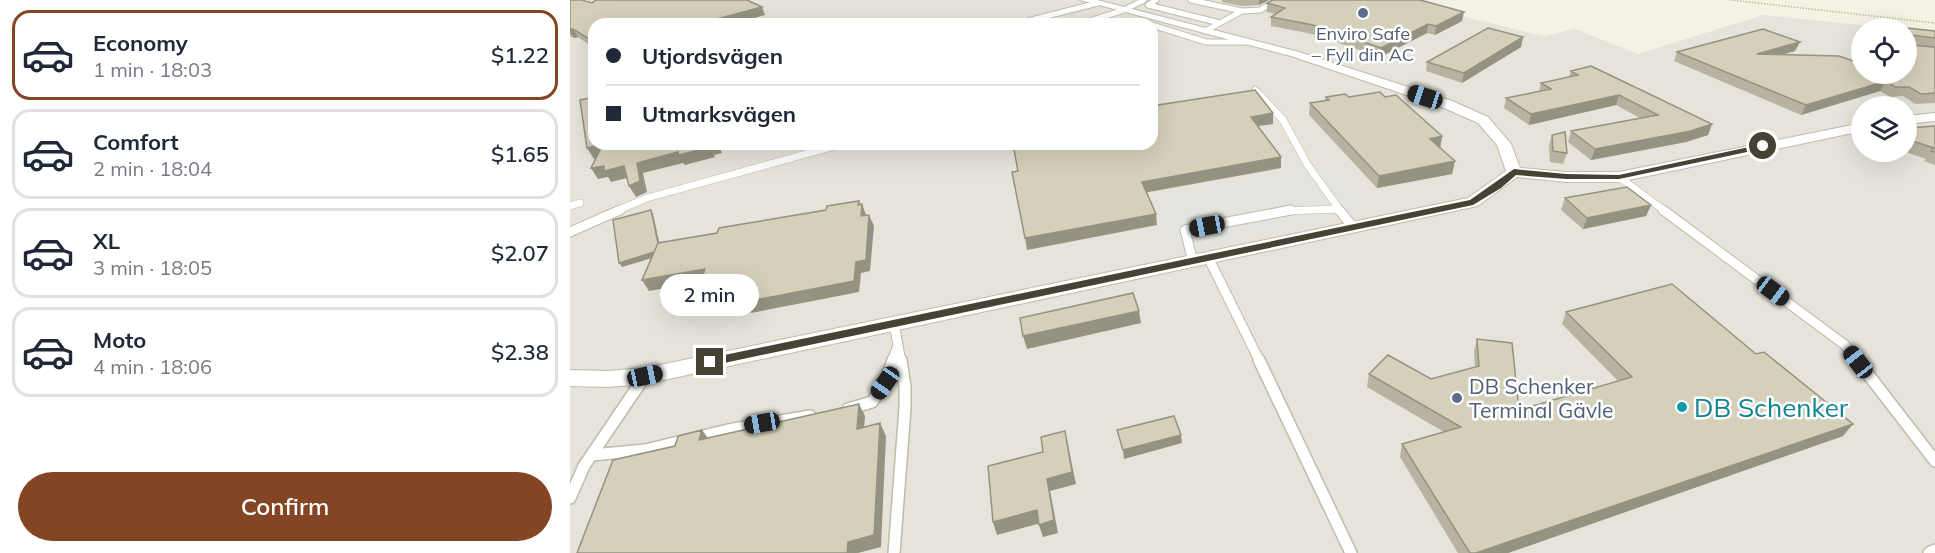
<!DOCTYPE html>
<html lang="en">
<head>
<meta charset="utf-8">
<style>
	body { margin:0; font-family:Mulish,sans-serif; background:#f6f6f7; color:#1f2937; height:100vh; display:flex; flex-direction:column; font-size:22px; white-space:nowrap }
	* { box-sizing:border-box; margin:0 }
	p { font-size:20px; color:#747a83 }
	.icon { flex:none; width:33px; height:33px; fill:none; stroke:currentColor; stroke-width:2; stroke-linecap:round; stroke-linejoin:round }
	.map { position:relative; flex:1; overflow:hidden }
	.drawer { display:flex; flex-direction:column; background:#fff; width:570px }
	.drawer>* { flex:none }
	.hud { position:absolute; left:18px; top:18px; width:570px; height:132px; border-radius:18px; box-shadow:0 6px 24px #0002; display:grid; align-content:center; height:132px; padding:0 18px; background:#fff }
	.controls { position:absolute; left:1281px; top:18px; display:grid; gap:12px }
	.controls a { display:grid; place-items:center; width:66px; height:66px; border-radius:50%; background:#fff; box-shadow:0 6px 24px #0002; font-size:30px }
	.end { position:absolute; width:27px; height:27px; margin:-14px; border:8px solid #464335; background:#fff; box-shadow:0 0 0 3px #fff }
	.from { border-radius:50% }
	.bubble { position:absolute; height:42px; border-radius:21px; background:#fff; box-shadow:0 6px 24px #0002; font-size:20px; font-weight:600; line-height:42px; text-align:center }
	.car { position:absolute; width:18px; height:36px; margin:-18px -9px; border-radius:8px; box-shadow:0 0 4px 2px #0007; background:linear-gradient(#222 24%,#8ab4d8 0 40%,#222 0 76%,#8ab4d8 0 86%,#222 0) }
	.hud b { display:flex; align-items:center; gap:21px; height:57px; font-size:22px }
	.hud b+b { border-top:2px solid #e0e1e3 }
	.hud i { width:15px; height:15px; background:#1f2937 }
	ul { padding:10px 0 0; list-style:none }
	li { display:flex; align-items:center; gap:18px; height:90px; margin:0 12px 9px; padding:0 6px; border:3px solid #e0e1e3; border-radius:18px }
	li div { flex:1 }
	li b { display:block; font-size:22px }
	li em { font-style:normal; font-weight:600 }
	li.active { border-color:#844525 }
	li>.icon { width:54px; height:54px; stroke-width:1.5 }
	.action { display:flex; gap:12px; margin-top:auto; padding:12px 18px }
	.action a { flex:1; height:69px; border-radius:36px; background:#844525; color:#fff; font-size:24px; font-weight:600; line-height:69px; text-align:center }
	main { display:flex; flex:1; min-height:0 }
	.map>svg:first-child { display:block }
</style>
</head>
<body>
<main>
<section class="drawer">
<ul>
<li class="active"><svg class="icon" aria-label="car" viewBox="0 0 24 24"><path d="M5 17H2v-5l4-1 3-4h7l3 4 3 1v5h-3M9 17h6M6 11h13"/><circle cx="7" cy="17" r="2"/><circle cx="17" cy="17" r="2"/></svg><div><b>Economy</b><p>1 min · 18:03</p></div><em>$1.22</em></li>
<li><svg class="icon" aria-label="car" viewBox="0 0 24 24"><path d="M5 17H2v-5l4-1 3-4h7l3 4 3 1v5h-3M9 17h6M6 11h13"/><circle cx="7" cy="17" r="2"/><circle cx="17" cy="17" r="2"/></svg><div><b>Comfort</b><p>2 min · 18:04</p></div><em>$1.65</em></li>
<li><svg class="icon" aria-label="car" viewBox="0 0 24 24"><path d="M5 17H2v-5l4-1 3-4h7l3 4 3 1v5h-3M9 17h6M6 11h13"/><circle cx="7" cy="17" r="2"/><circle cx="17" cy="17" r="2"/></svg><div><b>XL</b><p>3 min · 18:05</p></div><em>$2.07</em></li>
<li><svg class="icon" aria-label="car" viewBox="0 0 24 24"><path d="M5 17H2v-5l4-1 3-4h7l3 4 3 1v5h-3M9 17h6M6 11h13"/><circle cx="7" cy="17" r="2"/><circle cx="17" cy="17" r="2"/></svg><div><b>Moto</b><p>4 min · 18:06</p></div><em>$2.38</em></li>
</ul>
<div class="action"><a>Confirm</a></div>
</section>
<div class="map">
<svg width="1365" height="553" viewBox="0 0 1365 553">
	<rect width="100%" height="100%" fill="#f3f2e5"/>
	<path fill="#e5e3da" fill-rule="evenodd" d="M0,0H825L974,36L1005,29L1068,54L1193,15L1318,28H1292V74H1336L1337,30L1365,34V553H0ZM24,24H582V144H24ZM1292,106H1336V152H1292Z"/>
	<path fill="#e4e3de" d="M759,163L799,212L604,252L580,197Z"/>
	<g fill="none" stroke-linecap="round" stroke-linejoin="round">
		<g stroke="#bfbca7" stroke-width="7">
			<path id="service-far3" d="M586,0L578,5L650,23
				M621,0L672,11L635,31
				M0,4L16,0
				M672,11L690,10L709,0
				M445,24L528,3
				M510,24L554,10L574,0
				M582,25L636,42H679
				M685,89L689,93"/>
		</g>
		<g stroke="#bfbca7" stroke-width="8">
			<path id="service-far2" d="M687,92L713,120L737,164L769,209
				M1049,177L1095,211
				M0,206L10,203
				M46,211L77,198L272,144
				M713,211L769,209L771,211"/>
		</g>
		<g stroke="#bfbca7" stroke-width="11">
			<path id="service-far1" d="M769,210L784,228
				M1093,210L1275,345L1288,362
				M0,232L50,210
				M639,259L690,362
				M623,262L615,230L721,210
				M324,323L331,362
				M322,362L327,348"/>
		</g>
		<g stroke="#bfbca7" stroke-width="14">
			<path id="service" d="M689,360L781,553
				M1287,360L1365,461
				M278,409L302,402L315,383L323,360
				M22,455L75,450L158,430L240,416
				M0,498L14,466L75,376
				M324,553L335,408V387L331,360
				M1359,553L1365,550"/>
		</g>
		<g stroke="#bfbca7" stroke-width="2">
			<path id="minor" d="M510,0H527L729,52L882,101L918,117L941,144L950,168L996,172H1049L1292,123V131L1049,182H996L947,177L909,205L903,207L75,384L38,387L0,386V370L38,371L75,368L898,198L936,171L927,145L908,123L872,107L721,56Z
				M1365,113V121L1336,124V116Z"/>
		</g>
		<path stroke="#c1bb98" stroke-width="1.5" stroke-dasharray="1.5 1.5" stroke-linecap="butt" d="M1161,0L1365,23"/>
		<use href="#service-far3" stroke="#fff" stroke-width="5"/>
		<use href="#service-far2" stroke="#fff" stroke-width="7"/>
		<use href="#service-far1" stroke="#fff" stroke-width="9"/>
		<use href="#service" stroke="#fff" stroke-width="11"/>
		<use href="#minor" fill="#fff" fill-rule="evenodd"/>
	</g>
	<path fill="#b7b3a0" d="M0,0L22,3L25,1L23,0H177L195,15L24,24V48L8,37L4,38L0,36Z
		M652,0H699L689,5L672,6L652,2Z
		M697,3L892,21L865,35L857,33L810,57L742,34L701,26V17L706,14L697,12Z
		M1299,24L1365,31V103L1345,104L1333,96L1320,97L1310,91L1231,115L1104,61L1107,52L1225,51L1213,54L1292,64L1336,74V28H1297Z
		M953,37L951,47L892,83L856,71L857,62Z
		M1001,71L1142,124L1138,135L1116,142L1021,160L998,142L1001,131L1070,118L1046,105L959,125L934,108L936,98L969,91L971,83L999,77Z
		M756,97H815L872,136L870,148L885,161L882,174L807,188L739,115L740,103L755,101Z
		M1365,126V165L1354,161L1356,159L1336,152V130Z
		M982,135L997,153L993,164L980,162L979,146Z
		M995,198L1081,205L1076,216L1013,229L991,210Z
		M996,312L1273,436L938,553H888L830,457L832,444L874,432L797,387L799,374L861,379L905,367L904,351L907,339L949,410L1048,381L992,324Z"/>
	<path fill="#959282" d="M689,0H699L689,5Z
		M192,7L195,15L163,24H128Z
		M894,12L892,21L865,35L866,26Z
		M858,24L857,33L810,57L811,48Z
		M0,29H3L8,37L4,38L0,32Z
		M953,37L951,47L892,83L894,73Z
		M1230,42L1225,51L1183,63L1187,54Z
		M1316,81L1310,91L1231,115L1236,105Z
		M1049,95L1046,105L959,125L961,114Z
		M703,113V124L681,127V117Z
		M1142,124L1138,135L1116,142L1021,160L1025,149Z
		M872,136L870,149L860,139Z
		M33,144L39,155L24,159L17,148Z
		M139,144H148L152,153L144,155L145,157L115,165L113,163L73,173L77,192L66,197L59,186L67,163Z
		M711,157V168L573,193L572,182Z
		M885,161L882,174L807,188L809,176Z
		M34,166H54L61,177L41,182L38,177L28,179L21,168Z
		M289,201L292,208V204L296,215L291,216L288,205Z
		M1081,205L1076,216L1013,229L1017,218Z
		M81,210L83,214L92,255L52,267L49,263Z
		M586,214L587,225L457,250L455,238Z
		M299,215L304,226L300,271L291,273L289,292L181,313L177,304L130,313L123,302L286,262Z
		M135,269L141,280L79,291L72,280Z
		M569,311L571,323L457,349L453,336Z
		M289,404L295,416L293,441L287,429Z
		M310,423L316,436L311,547L288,553H277L278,542Z
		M1283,424L1273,436L938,553H906Z
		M132,430L141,442L129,440Z
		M495,431L506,484L480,491L488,533L473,537L469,525L477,479Z
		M611,435L612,443L554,459L553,450Z
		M467,510L471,523L427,535L423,522Z"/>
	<path fill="#d5d0ba" stroke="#959282" stroke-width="1.5" d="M0,0H12L22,3L26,0H177L192,7L128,24H24V42L3,29H0Z
		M703,0H850L894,12L866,26L858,24L811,48L743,25L701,17L715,8L697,3Z
		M475,22L479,24H467Z
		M1299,24L1365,31V38L1341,35L1336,39V28H1302Z
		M918,28L953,37L894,73L857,62Z
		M1193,29L1230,42L1187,54L1269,56L1292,64V74H1336V39L1340,45L1365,47V93L1351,94L1339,87H1325L1316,81L1236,105L1107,52Z
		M1021,66L1142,124L1121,131L1025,149L1001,131L1088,115L1049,95L961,114L936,98L981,89L971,83L1008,75L1001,71Z
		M685,90L703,113L681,117L711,157L572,182L586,214L455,238L442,172L448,171L443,144H582V106Z
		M810,92L815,97L826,95L872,136L860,139L885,161L809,176L740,103L759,100L756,97L775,94L779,97Z
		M24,97V144H139L140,147L109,155L108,152L67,163L70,181L59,186L54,166L34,171V166L21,168L33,144L17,148L10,100Z
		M1365,126V152L1361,151L1364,148L1336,139V130L1339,128Z
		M995,132L997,153L983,151L982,135Z
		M1057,187L1081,205L1017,218L995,198Z
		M289,201L288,205L292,204L291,216L299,215L296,260L286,262L284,281L175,302L178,291L123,302L135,269L72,280L88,243L147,233L149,228L256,210L257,206Z
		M81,210L88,243L84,252L49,263L43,220Z
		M1102,284L1186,354L1194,352L1283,424L906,553H900L832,444L891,427L799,374L818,355L861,379L909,366L907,339L942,343L949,410L1062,377L996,312Z
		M563,293L569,311L453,336L450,318Z
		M289,404L287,429L310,423L304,535L278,542L277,553H7L43,460L105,446L108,436L132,430L129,440Z
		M604,416L611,435L553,450L547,430Z
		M495,431L502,472L477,479L484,520L469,525L467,510L423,522L418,466L473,452L471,437Z"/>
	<path fill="#464335" d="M1193,144L1196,145V148L1049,179H996L946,175L931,188L903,205L140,366L134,362L140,358L900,200L944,169L996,174L1049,175Z"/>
	<g fill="#5c6f8a" stroke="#fff" stroke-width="2">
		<circle cx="793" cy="13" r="6"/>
		<circle cx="887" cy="398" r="6"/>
	</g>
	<circle fill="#0f9aa8" stroke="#fff" stroke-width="2" cx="1112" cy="407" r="6"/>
	<g text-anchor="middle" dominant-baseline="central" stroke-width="5" stroke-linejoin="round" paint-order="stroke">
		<g font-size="18" fill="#4e5e75" stroke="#fff">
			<text x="793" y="33">Enviro Safe<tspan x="793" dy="21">– Fyll din AC</tspan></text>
		</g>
		<g font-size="21" fill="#4e5e75" stroke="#fff" text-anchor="start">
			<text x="899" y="386">DB Schenker<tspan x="899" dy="24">Terminal Gävle</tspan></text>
		</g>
		<g font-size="26" fill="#0d838f" stroke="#fff" text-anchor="start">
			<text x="1124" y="407">DB Schenker</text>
		</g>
	</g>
</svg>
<div class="controls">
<a><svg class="icon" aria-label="locate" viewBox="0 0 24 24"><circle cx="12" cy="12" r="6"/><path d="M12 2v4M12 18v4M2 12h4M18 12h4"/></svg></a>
<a><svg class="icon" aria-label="layers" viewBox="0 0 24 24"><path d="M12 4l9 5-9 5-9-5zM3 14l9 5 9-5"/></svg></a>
</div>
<i class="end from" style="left:1193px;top:146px"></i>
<i class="end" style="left:140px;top:362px"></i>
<div class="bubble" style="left:90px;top:274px;width:99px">2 min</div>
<i class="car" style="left:855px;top:97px;rotate:288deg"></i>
<i class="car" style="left:637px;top:226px;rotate:259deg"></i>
<i class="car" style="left:1203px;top:291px;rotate:127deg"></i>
<i class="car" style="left:1288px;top:362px;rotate:322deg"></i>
<i class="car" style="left:75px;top:376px;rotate:78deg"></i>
<i class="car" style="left:315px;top:383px;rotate:215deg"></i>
<i class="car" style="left:192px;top:423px;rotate:260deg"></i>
<div class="hud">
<b><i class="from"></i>Utjordsvägen</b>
<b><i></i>Utmarksvägen</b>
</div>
</div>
</main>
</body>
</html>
